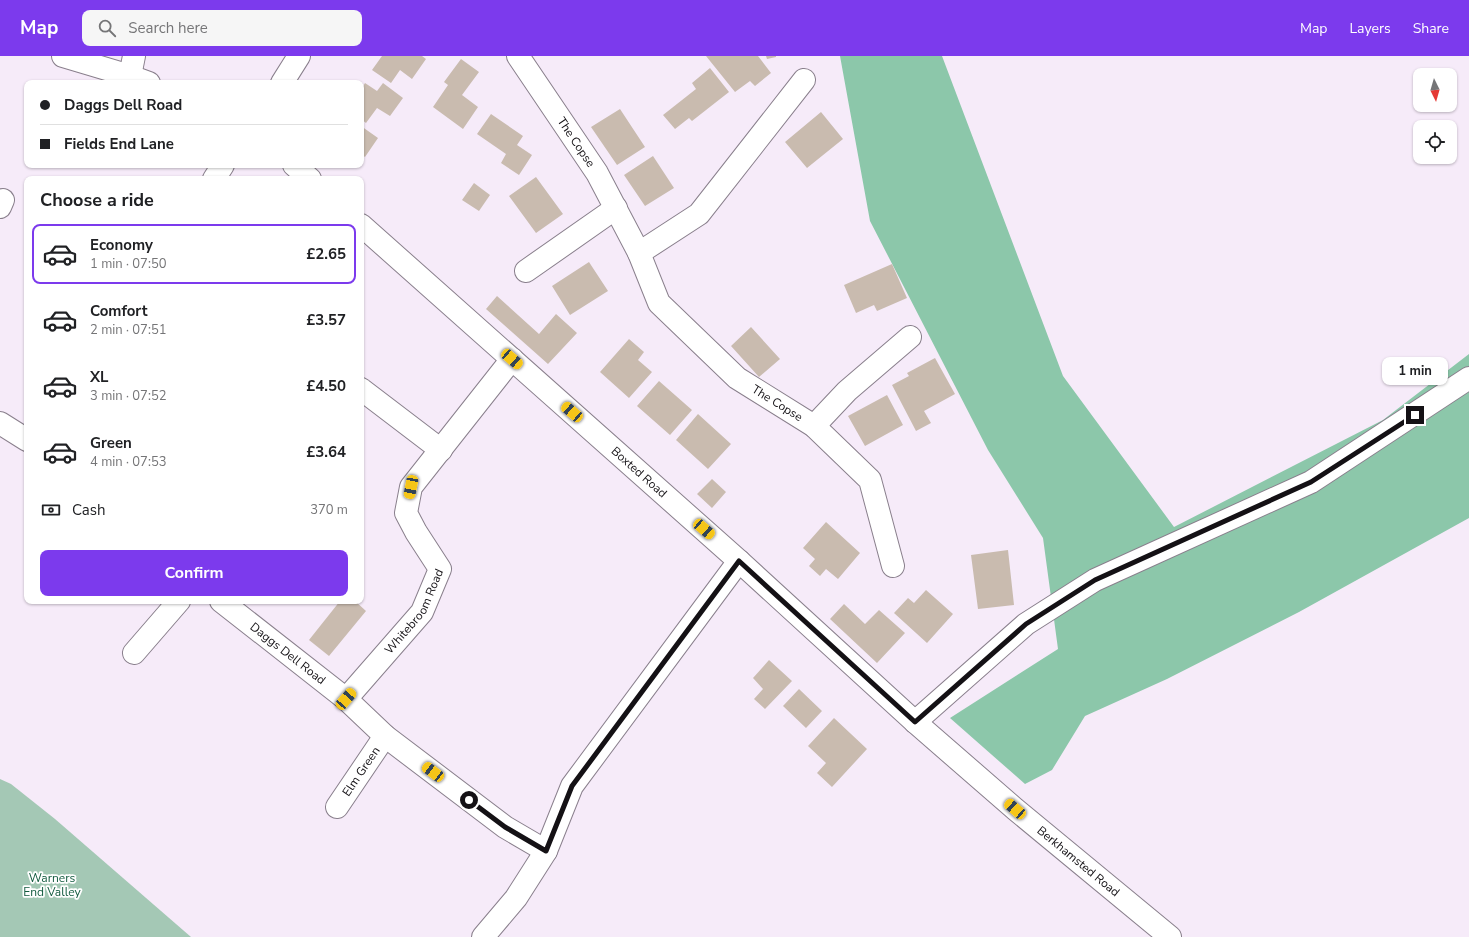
<!DOCTYPE html>
<html lang="en">
<head>
<meta charset="utf-8">
<style>
	body { margin:0; font-family:"Nunito Sans",sans-serif; background:#f6f6f6; color:#202124; height:100vh; display:flex; flex-direction:column; font-size:15px; white-space:nowrap }
	* { box-sizing:border-box; margin:0 }
	p { font-size:13px; color:#757577 }
	.icon { flex:none; width:22px; height:22px; fill:none; stroke:currentColor; stroke-width:2; stroke-linecap:round; stroke-linejoin:round }
	.map { position:relative; flex:1; overflow:hidden }
	.sheet { position:absolute; left:24px; top:120px; width:340px; height:428px; display:flex; flex-direction:column; background:#fff; border-radius:8px; box-shadow:0 1px 3px #0004 }
	.sheet>* { flex:none }
	.top-card { position:absolute; left:24px; top:24px; width:340px; height:88px; border-radius:8px; box-shadow:0 1px 3px #0004; display:grid; align-content:center; height:88px; padding:0 16px; background:#fff }
	.needle { width:26px; rotate:175deg }
	.tools { position:absolute; left:1413px; top:12px; display:grid; gap:8px }
	.tools a { display:grid; place-items:center; width:44px; height:44px; border-radius:8px; background:#fff; box-shadow:0 1px 3px #0004; font-size:20px }
	.end { position:absolute; width:18px; height:18px; margin:-9px; border:5px solid #141115; background:#fff; box-shadow:0 0 0 2px #fff }
	.from { border-radius:50% }
	.bubble { position:absolute; height:28px; border-radius:8px; background:#fff; box-shadow:0 1px 3px #0004; font-size:13px; font-weight:700; line-height:28px; text-align:center }
	.car { position:absolute; width:12px; height:24px; margin:-12px -6px; border-radius:5px; box-shadow:0 0 3px 1px #0007; background:linear-gradient(#f5c518 24%,#345 0 40%,#f5c518 0 76%,#345 0 86%,#f5c518 0) }
	.top-card b { display:flex; align-items:center; gap:14px; height:38px; font-size:15px }
	.top-card b+b { border-top:1px solid #e0e0e0 }
	.top-card i { width:10px; height:10px; background:#202124 }
	ul { padding:0; list-style:none }
	li { display:flex; align-items:center; gap:12px; height:60px; margin:0 8px 6px; padding:0 8px; border:2px solid transparent; border-radius:8px }
	li div { flex:1 }
	li b { display:block; font-size:15px }
	li em { font-style:normal; font-weight:700 }
	li.on { border-color:#7c3aed }
	li>.icon { width:36px; height:36px; stroke-width:1.5 }
	h2 { padding:0 16px; font-size:18px; line-height:48px }
	.pay { display:flex; align-items:center; gap:10px; height:44px; padding:0 16px; font-size:15px }
	.pay p { margin-inline-start:auto }
	.cta { display:flex; gap:8px; margin-top:auto; padding:8px 16px }
	.cta a { flex:1; height:46px; border-radius:8px; background:#7c3aed; color:#fff; font-size:16px; font-weight:700; line-height:46px; text-align:center }
	header { display:flex; align-items:center; gap:24px; box-sizing:border-box; height:56px; padding:0 20px; background:#7c3aed; color:#fff }
	header strong { font-size:19px }
	nav { display:flex; gap:22px; margin-inline-start:auto; font-size:14px }
	.search { width:280px; height:36px; background:#f6f6f6; display:flex; align-items:center; gap:10px; box-sizing:border-box; padding:0 14px; border-radius:8px; color:#757577; font-size:15px }
	.map>svg:first-child { display:block }
</style>
</head>
<body>
<header>
<strong>Map</strong>
<div class="search"><svg class="icon" aria-label="search" viewBox="0 0 24 24"><circle cx="10" cy="10" r="6"/><path d="M15 15l6 6"/></svg>Search here</div>
<nav><a>Map</a><a>Layers</a><a>Share</a></nav>
</header>
<div class="map">
<svg width="1469" height="881" viewBox="0 0 1469 881">
	<rect width="100%" height="100%" fill="#f6ebf9"/>
	<path fill="#a4c8b5" d="M0,723L11,728L55,763L191,881H0Z"/>
	<path fill="#8cc7aa" d="M840,0H942L1063,320L1174,471L1383,364L1469,298V462L1299,556L1167,623L1085,660L1052,714L1025,728L950,662L1058,593L1043,482L988,394L870,165Z"/>
	<path fill="#c9bbaf" d="M382,0H422L426,3L412,23L400,14L391,27L372,14Z
		M706,0H758L771,17L755,30L750,25L735,36Z
		M766,0H776V1L767,3Z
		M461,3L479,16L462,39L478,51L463,73L433,51L448,29L444,26Z
		M710,12L729,36L692,65L689,62L675,73L663,59L696,33L692,27Z
		M365,27L377,35L383,27L403,42L390,60L377,52L366,67L361,63V34Z
		M620,53L645,91L617,109L591,71Z
		M821,56L843,83L807,112L785,86Z
		M491,58L523,80L517,89L532,99L519,119L501,107L506,98L477,78Z
		M361,70L378,82L365,101L361,98Z
		M653,100L674,132L645,150L624,119Z
		M536,121L563,158L536,177L509,140Z
		M474,127L490,139L479,155L462,144Z
		M589,206L608,235L570,259L552,230Z
		M892,208L907,242L877,255L874,249L856,257L844,229Z
		M497,240L539,278L556,258L577,277L548,308L486,253Z
		M751,271L780,303L759,321L731,290Z
		M629,283L644,296L638,304L652,316L629,342L600,316Z
		M935,302L955,338L924,355L931,367L916,375L892,329L909,320L907,317Z
		M659,325L692,354L670,379L637,350Z
		M887,339L903,369L865,390L848,360Z
		M698,358L731,388L708,413L676,384Z
		M712,423L726,436L712,452L697,438Z
		M826,466L860,497L838,523L826,513L820,520L809,510L815,503L803,492Z
		M1008,494L1014,549L978,553L971,499Z
		M926,534L953,558L927,587L894,557L908,542L914,547Z
		M340,545H355L366,555L329,600L309,584Z
		M844,548L865,568L879,554L905,577L877,607L830,563Z
		M769,604L792,625L765,653L754,643L763,633L753,622Z
		M799,633L822,655L806,672L783,650Z
		M834,662L867,693L832,731L817,717L826,707L808,690Z"/>
	<g fill="none" stroke-linecap="round" stroke-linejoin="round">
		<g stroke="#897f8c" stroke-width="24">
			<g id="minor">
				<path d="M63,0L130,20L149,27"/>
				<path id="s1" d="M518,0L597,117L639,197L659,247L737,322L814,370L870,424L893,510"/>
				<path d="M130,20L134,0"/>
				<path d="M282,27L299,0"/>
				<path d="M294,109L310,123"/>
				<path d="M214,123L223,109"/>
				<path d="M0,151L3,144"/>
				<path id="s2" d="M361,169L739,505L915,666L1015,753L1170,881"/>
				<path d="M639,197L699,158L804,24"/>
				<path d="M526,215L616,152"/>
				<path d="M361,333L441,394"/>
				<path d="M0,367L27,384"/>
				<path d="M814,370L847,335L910,281"/>
				<path id="s3" d="M221,545L346,643L385,680L505,771L546,795"/>
				<path d="M134,597L179,545"/>
				<path id="s4" d="M346,643L422,556L440,513L416,476L406,457L411,431L512,303"/>
				<path d="M915,666L1026,568L1095,524L1311,426L1469,322"/>
				<path id="s5" d="M337,751L385,680"/>
				<path d="M483,881L516,842L546,795L572,730L739,505"/>
			</g>
		</g>
		<use href="#minor" stroke="#fff" stroke-width="22"/>
	</g>
	<g fill="none" stroke-linecap="round" stroke-linejoin="round">
		<path stroke="#141115" stroke-width="5" d="M469,744L505,771L546,795L572,730L739,505L915,666L1026,568L1095,524L1311,426L1415,359"/>
	</g>
	<g text-anchor="middle" dominant-baseline="central" stroke-width="3.5" stroke-linejoin="round" paint-order="stroke">
		<g font-size="12" fill="#141115" stroke="#fff">
			<text stroke="none"><textPath href="#s1" startOffset="104">The Copse</textPath></text>
			<text stroke="none"><textPath href="#s1" startOffset="441">The Copse</textPath></text>
			<text stroke="none"><textPath href="#s2" startOffset="372">Boxted Road</textPath></text>
			<text stroke="none"><textPath href="#s4" startOffset="112">Whitebroom Road</textPath></text>
			<text stroke="none"><textPath href="#s3" startOffset="85">Daggs Dell Road</textPath></text>
			<text stroke="none"><textPath href="#s5" startOffset="43">Elm Green</textPath></text>
			<text stroke="none"><textPath href="#s2" startOffset="959">Berkhamsted Road</textPath></text>
		</g>
		<g font-size="12" fill="#135b3f" stroke="#fff">
			<text x="52" y="822">Warners<tspan x="52" dy="14">End Valley</tspan></text>
		</g>
	</g>
</svg>
<div class="tools">
<a><svg class="needle" viewBox="-14 -14 28 28"><path d="M0-13l5 13h-10z" fill="#e53935"/><path d="M0 13l5-13h-10z" fill="#757577"/></svg></a>
<a><svg class="icon" aria-label="locate" viewBox="0 0 24 24"><circle cx="12" cy="12" r="6"/><path d="M12 2v4M12 18v4M2 12h4M18 12h4"/></svg></a>
</div>
<i class="end from" style="left:469px;top:744px"></i>
<i class="end" style="left:1415px;top:359px"></i>
<div class="bubble" style="left:1382px;top:301px;width:66px">1 min</div>
<i class="car" style="left:512px;top:303px;rotate:131deg"></i>
<i class="car" style="left:572px;top:356px;rotate:311deg"></i>
<i class="car" style="left:411px;top:431px;rotate:191deg"></i>
<i class="car" style="left:704px;top:473px;rotate:131deg"></i>
<i class="car" style="left:346px;top:643px;rotate:41deg"></i>
<i class="car" style="left:433px;top:716px;rotate:307deg"></i>
<i class="car" style="left:1015px;top:753px;rotate:311deg"></i>
<div class="top-card">
<b><i class="from"></i>Daggs Dell Road</b>
<b><i></i>Fields End Lane</b>
</div>
<section class="sheet">
<h2>Choose a ride</h2>
<ul>
<li class="on"><svg class="icon" aria-label="car" viewBox="0 0 24 24"><path d="M5 17H2v-5l4-1 3-4h7l3 4 3 1v5h-3M9 17h6M6 11h13"/><circle cx="7" cy="17" r="2"/><circle cx="17" cy="17" r="2"/></svg><div><b>Economy</b><p>1 min · 07:50</p></div><em>£2.65</em></li>
<li><svg class="icon" aria-label="car" viewBox="0 0 24 24"><path d="M5 17H2v-5l4-1 3-4h7l3 4 3 1v5h-3M9 17h6M6 11h13"/><circle cx="7" cy="17" r="2"/><circle cx="17" cy="17" r="2"/></svg><div><b>Comfort</b><p>2 min · 07:51</p></div><em>£3.57</em></li>
<li><svg class="icon" aria-label="car" viewBox="0 0 24 24"><path d="M5 17H2v-5l4-1 3-4h7l3 4 3 1v5h-3M9 17h6M6 11h13"/><circle cx="7" cy="17" r="2"/><circle cx="17" cy="17" r="2"/></svg><div><b>XL</b><p>3 min · 07:52</p></div><em>£4.50</em></li>
<li><svg class="icon" aria-label="car" viewBox="0 0 24 24"><path d="M5 17H2v-5l4-1 3-4h7l3 4 3 1v5h-3M9 17h6M6 11h13"/><circle cx="7" cy="17" r="2"/><circle cx="17" cy="17" r="2"/></svg><div><b>Green</b><p>4 min · 07:53</p></div><em>£3.64</em></li>
</ul>
<div class="pay"><svg class="icon" aria-label="cash" viewBox="0 0 24 24"><path d="M3 7h18v10H3z"/><circle cx="12" cy="12" r="2"/></svg>Cash<p>370 m</p></div>
<div class="cta"><a>Confirm</a></div>
</section>
</div>
</body>
</html>
